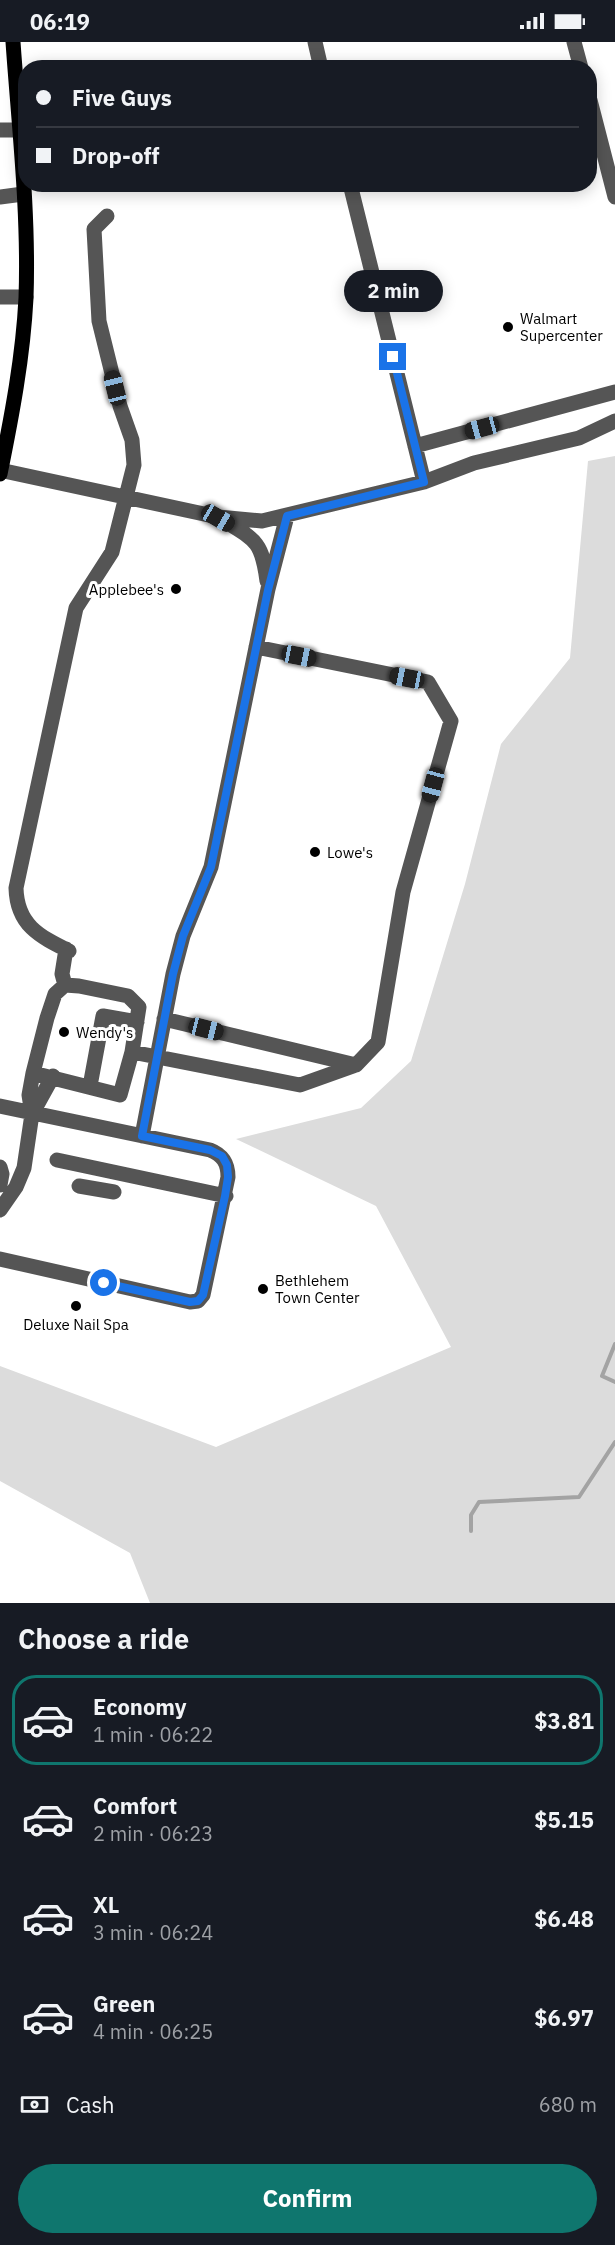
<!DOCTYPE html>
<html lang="en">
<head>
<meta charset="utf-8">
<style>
	body { margin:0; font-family:"IBM Plex Sans",sans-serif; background:#20242c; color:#f1f3f6; height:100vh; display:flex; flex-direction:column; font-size:22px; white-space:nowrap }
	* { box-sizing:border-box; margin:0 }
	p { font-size:20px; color:#9ea1a6 }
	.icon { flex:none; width:33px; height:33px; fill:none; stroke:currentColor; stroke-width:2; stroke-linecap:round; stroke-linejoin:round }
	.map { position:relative; height:1561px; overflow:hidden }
	.panel { display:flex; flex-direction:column; background:#171b24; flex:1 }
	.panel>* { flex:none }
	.top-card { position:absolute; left:18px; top:18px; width:579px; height:132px; border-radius:24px; box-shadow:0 3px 15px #0003; display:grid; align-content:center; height:132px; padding:0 18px; background:#171b24 }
	.end { position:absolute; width:27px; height:27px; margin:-14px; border:8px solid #1a73e8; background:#fff; box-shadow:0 0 0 3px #fff }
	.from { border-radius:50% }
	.bubble { position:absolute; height:42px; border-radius:21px; background:#171b24; box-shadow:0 3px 15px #0003; font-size:20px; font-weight:700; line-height:42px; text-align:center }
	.car { position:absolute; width:18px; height:36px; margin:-18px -9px; border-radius:8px; box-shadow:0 0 4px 2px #0007; background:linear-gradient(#222 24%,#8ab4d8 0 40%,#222 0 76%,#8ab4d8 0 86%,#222 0) }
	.top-card b { display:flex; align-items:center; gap:21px; height:57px; font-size:22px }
	.top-card b+b { border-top:2px solid #363941 }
	.top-card i { width:15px; height:15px; background:#f1f3f6 }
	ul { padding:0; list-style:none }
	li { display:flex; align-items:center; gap:18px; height:90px; margin:0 12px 9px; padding:0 6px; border:3px solid transparent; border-radius:24px }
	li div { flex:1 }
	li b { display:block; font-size:22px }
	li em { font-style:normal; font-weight:700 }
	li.current { border-color:#0f766e }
	li>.icon { width:54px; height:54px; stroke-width:1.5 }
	h2 { padding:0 18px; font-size:27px; line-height:72px }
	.pay { display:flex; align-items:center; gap:15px; height:66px; padding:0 18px; font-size:22px }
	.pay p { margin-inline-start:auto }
	.button { display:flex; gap:12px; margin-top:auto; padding:12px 18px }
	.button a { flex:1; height:69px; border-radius:36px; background:#0f766e; color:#fff; font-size:24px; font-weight:700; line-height:69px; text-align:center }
	.status { display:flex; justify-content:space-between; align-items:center; height:42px; padding:0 30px; background:#171b24; direction:ltr }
	.status svg { height:16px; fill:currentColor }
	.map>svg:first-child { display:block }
</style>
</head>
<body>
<div class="status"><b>06:19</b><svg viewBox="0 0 49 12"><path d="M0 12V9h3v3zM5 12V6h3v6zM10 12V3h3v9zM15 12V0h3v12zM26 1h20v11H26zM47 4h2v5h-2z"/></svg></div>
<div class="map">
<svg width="615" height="1561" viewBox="0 0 615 1561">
	<rect width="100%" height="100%" fill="#fff"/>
	<path fill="#dcdcdc" d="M615,414V1561H150L130,1511L0,1439V1324L216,1405L451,1305L376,1164L236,1097L361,1066L411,1019L465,842L501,702L570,616L588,419Z"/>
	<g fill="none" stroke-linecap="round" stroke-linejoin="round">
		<path stroke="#a3a3a3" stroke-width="4" d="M615,1302L602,1334L615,1340
			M471,1489V1473L479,1460L579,1455L615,1400"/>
		<path stroke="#555" stroke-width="15" d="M315,0L321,26
			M574,0L581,26
			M590,58L615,155
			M0,88H19
			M350,142L424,440
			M0,155L23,152
			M0,255H26
			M415,404L615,350
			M0,428L218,475L262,479L424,440L474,421L579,396L615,379
			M223,478C256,498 262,500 267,539
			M66,907L62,932L65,943L79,944L128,954L139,965L132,1010
			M69,909C39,894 17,883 16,846L76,566L112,510L134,423L132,398L120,364L99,279L94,187L107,174
			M164,977L356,1023
			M33,1031L120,1053L132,1010L300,1043L356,1023L378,1000L403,850L451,679L428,640L256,605
			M90,1044L103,974L137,980
			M0,1064L210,1108C223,1113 228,1121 228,1135L203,1253L198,1259L190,1260L0,1217
			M32,1072L53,1034
			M142,1094L173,932L183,894L211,825L268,547L287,474
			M57,1118L226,1154
			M0,1125L2,1132L0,1143
			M79,1144L114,1150
			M0,1168L16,1145L24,1126L32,1072L29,1053L33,1031L47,976L55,952L65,943"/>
		<path stroke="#000" stroke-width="15" d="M0,432C12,373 23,315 26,256C29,171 19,85 13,0"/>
	</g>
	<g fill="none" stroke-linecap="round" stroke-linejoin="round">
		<path stroke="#1a73e8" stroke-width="8" d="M104,1241L190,1260L198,1259L203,1253L225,1154L228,1135L227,1123L222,1114L210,1108L142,1094L173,932L183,894L211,825L268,548L287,474L424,440L393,315"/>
	</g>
	<g fill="#000" stroke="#fff" stroke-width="2">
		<circle cx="508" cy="285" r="6"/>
		<circle cx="176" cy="547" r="6"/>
		<circle cx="315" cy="810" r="6"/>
		<circle cx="64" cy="990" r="6"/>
		<circle cx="263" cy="1247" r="6"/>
		<circle cx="76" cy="1264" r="6"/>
	</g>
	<g text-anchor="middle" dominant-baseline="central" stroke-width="6" stroke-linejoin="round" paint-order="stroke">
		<g font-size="15" fill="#000" stroke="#fff" text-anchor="start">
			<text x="520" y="276">Walmart<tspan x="520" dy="17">Supercenter</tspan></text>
			<text x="164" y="547" text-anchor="end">Applebee's</text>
			<text x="327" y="810">Lowe's</text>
			<text x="76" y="990">Wendy's</text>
			<text x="275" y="1238">Bethlehem<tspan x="275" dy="17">Town Center</tspan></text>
			<text x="76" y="1282" text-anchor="middle">Deluxe Nail Spa</text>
		</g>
	</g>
</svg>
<i class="end from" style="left:104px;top:1241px"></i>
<i class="end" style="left:393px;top:315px"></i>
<div class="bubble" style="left:344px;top:228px;width:99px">2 min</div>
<i class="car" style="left:115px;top:346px;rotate:346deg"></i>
<i class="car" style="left:482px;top:386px;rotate:255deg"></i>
<i class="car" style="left:218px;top:476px;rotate:120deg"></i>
<i class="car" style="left:299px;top:614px;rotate:101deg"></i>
<i class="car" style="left:407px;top:636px;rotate:281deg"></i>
<i class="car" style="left:433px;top:743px;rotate:195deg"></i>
<i class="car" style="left:206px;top:987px;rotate:104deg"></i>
<div class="top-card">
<b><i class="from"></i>Five Guys</b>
<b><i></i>Drop-off</b>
</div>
</div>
<section class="panel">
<h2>Choose a ride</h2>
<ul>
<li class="current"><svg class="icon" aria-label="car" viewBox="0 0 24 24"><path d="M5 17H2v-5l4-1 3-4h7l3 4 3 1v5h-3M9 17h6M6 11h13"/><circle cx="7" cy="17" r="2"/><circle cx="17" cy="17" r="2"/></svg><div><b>Economy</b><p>1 min · 06:22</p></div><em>$3.81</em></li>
<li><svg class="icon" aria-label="car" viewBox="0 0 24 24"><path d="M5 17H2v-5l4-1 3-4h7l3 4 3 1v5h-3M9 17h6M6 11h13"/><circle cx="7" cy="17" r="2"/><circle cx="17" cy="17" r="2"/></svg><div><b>Comfort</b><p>2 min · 06:23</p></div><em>$5.15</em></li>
<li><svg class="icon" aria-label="car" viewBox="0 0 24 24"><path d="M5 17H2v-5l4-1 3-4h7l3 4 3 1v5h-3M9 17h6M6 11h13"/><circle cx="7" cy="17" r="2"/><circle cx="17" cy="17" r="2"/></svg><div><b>XL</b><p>3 min · 06:24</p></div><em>$6.48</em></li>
<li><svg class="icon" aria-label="car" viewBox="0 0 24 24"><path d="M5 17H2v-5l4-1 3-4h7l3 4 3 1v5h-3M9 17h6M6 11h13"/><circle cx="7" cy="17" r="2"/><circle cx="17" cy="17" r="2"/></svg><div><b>Green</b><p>4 min · 06:25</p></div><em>$6.97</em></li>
</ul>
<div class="pay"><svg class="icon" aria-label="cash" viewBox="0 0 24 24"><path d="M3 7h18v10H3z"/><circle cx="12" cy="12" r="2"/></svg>Cash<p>680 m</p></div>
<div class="button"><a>Confirm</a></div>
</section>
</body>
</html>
